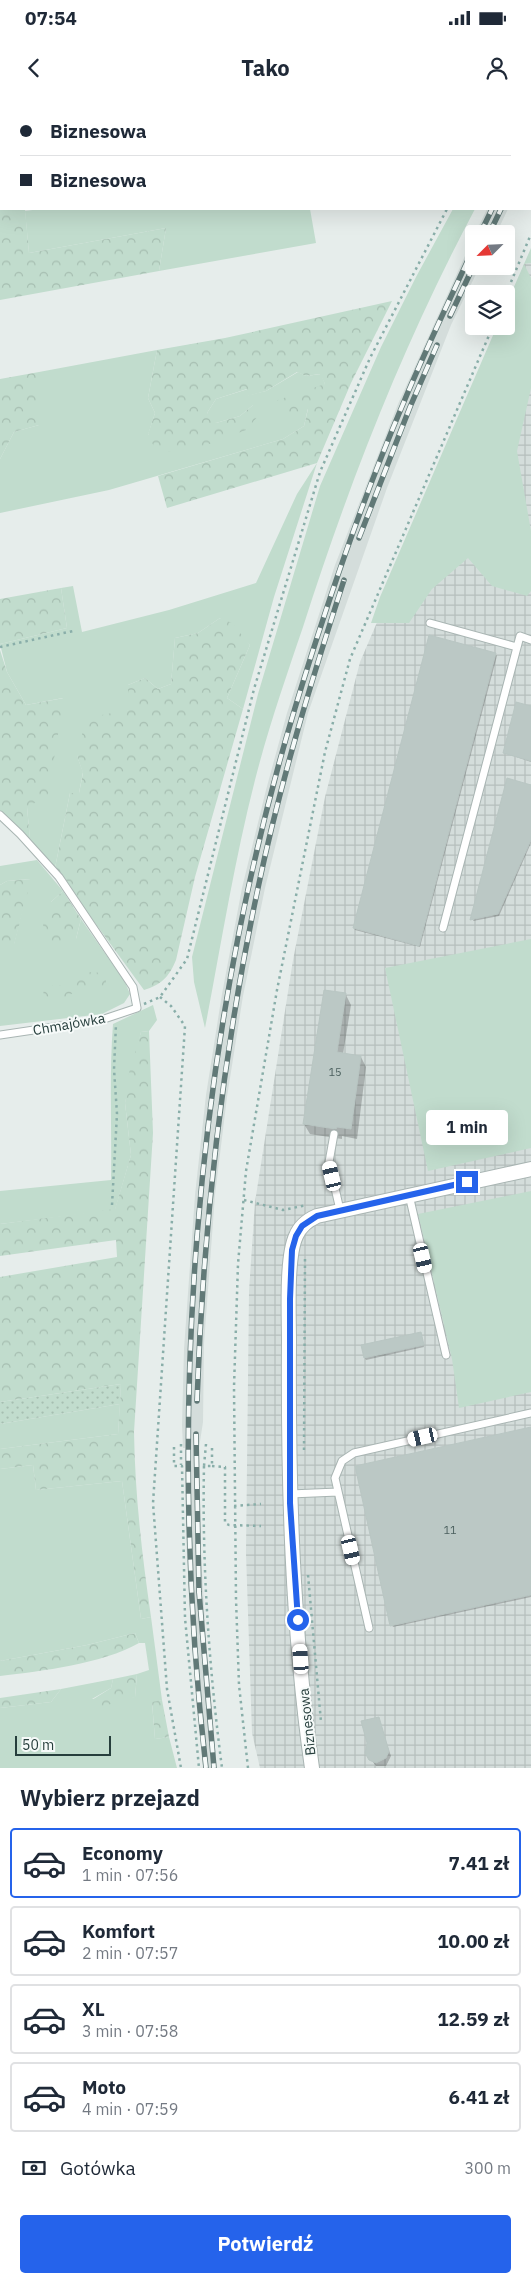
<!DOCTYPE html>
<html lang="pl">
<head>
<meta charset="utf-8">
<style>
	body { margin:0; font-family:"IBM Plex Sans",sans-serif; background:#f6f6f7; color:#1f2937; height:100vh; display:flex; flex-direction:column; font-size:19px; white-space:nowrap }
	* { box-sizing:border-box; margin:0 }
	p { font-size:16px; color:#747a83 }
	.icon { flex:none; width:28px; height:28px; fill:none; stroke:currentColor; stroke-width:2; stroke-linecap:round; stroke-linejoin:round }
	.map { position:relative; height:1668px; overflow:hidden }
	.side { display:flex; flex-direction:column; background:#fff; flex:1 }
	.side>* { flex:none }
	.guide { position:absolute; left:0px; top:0px; width:531px; height:110px; box-shadow:0 5px 20px #0002; display:grid; align-content:center; height:110px; padding:0 20px; background:#fff }
	.needle { width:32px; rotate:246deg }
	.buttons { position:absolute; left:465px; top:125px; display:grid; gap:10px }
	.buttons a { display:grid; place-items:center; width:50px; height:50px; border-radius:5px; background:#fff; box-shadow:0 5px 20px #0002; font-size:25px }
	.scale { position:absolute; left:15px; bottom:12px; width:96px; box-sizing:border-box; padding-left:5px; border:2px solid #263e3c; border-top:0; font-size:14px; line-height:18px; white-space:nowrap; color:#263e3c; -webkit-text-stroke:4px #f6faf9; paint-order:stroke }
	.end { position:absolute; width:22px; height:22px; margin:-11px; border:6px solid #2563eb; background:#fff; box-shadow:0 0 0 2px #fff }
	.from { border-radius:50% }
	.bubble { position:absolute; height:35px; border-radius:5px; background:#fff; box-shadow:0 5px 20px #0002; font-size:16px; font-weight:700; line-height:35px; text-align:center }
	.car { position:absolute; width:15px; height:30px; margin:-15px -8px; border-radius:6px; box-shadow:0 0 4px 1px #0007; background:linear-gradient(#fff 24%,#345 0 40%,#fff 0 76%,#345 0 86%,#fff 0) }
	.guide b { display:flex; align-items:center; gap:18px; height:48px; font-size:19px }
	.guide b+b { border-top:1px solid #e0e1e3 }
	.guide i { width:12px; height:12px; background:#1f2937 }
	ul { padding:0; list-style:none }
	li { display:flex; align-items:center; gap:15px; height:70px; margin:0 10px 8px; padding:0 10px; border:2px solid #e0e1e3; border-radius:5px }
	li div { flex:1 }
	li b { display:block; font-size:19px }
	li em { font-style:normal; font-weight:700 }
	li.active { border-color:#2563eb }
	li>.icon { width:45px; height:45px; stroke-width:1.5 }
	h2 { padding:0 20px; font-size:22px; line-height:60px }
	.pay { display:flex; align-items:center; gap:12px; height:55px; padding:0 20px; font-size:19px }
	.pay p { margin-inline-start:auto }
	.button { display:flex; gap:10px; margin-top:auto; padding:10px 20px }
	.button a { flex:1; height:58px; border-radius:5px; background:#2563eb; color:#fff; font-size:20px; font-weight:700; line-height:58px; text-align:center }
	.status { display:flex; justify-content:space-between; align-items:center; height:35px; padding:0 25px; background:#fff; direction:ltr }
	.status svg { height:14px; fill:currentColor }
	header { display:flex; justify-content:space-between; align-items:center; height:65px; padding:0 20px; background:#fff; font-size:22px; font-weight:700 }
	.map>svg:first-child { display:block }
</style>
</head>
<body>
<div class="status"><b>07:54</b><svg viewBox="0 0 49 12"><path d="M0 12V9h3v3zM5 12V6h3v6zM10 12V3h3v9zM15 12V0h3v12zM26 1h20v11H26zM47 4h2v5h-2z"/></svg></div>
<header><svg class="icon" aria-label="back" viewBox="0 0 24 24"><path d="M15 5l-7 7 7 7"/></svg>Tako<svg class="icon" aria-label="person" viewBox="0 0 24 24"><circle cx="12" cy="8" r="4"/><path d="M4 21q1-7 8-7t8 7"/></svg></header>
<div class="map">
<svg width="531" height="1668" viewBox="0 0 531 1668">
	<defs>
		<pattern id="industrial-grid" width="8" height="8" patternUnits="userSpaceOnUse" patternTransform="scale(1.25)"><rect width="8" height="8" fill="#d4dddb"/><path d="M0 4h8M4 0v8" fill="none" stroke="#b6bfbd"/></pattern>
		<pattern id="forest-crowns" width="20" height="18" patternUnits="userSpaceOnUse" patternTransform="scale(1.25)"><rect width="20" height="18" fill="#c1dccd"/><path d="M2 6a3 3 0 1 1 6 0M12 15a3 3 0 1 1 6 0" fill="none" stroke="#a6beb1"/></pattern>
		<pattern id="park-dots" width="8" height="8" patternUnits="userSpaceOnUse" patternTransform="scale(1.25)"><rect width="8" height="8" fill="#c1dccd"/><path d="M2 2h.1M6 6h.1" fill="none" stroke="#a6beb1" stroke-width="1.8" stroke-linecap="round"/></pattern>
	</defs>
	<rect width="100%" height="100%" fill="#e6edeb"/>
	<path fill="#d4dddb" d="M487,109H508L496,134H475Z
		M474,136V166H480L451,225L387,388L308,613L265,788L243,896L227,997L215,1095L204,1244L203,1322L199,1348L200,1436L208,1577L217,1668H203L191,1531L186,1437L185,1348H183L182,1325L184,1249L195,1095L206,995L222,894L242,788L266,690L287,613L335,465L398,304Z"/>
	<path fill="url(#industrial-grid)" d="M531,163V1668H260L252,1633L246,1453L249,1191L255,1102L293,860L325,697L360,562L482,277L506,226L524,164Z"/>
	<path fill="#c1dccd" d="M40,109H310L316,143L159,171L166,128L29,153L25,111Z
		M453,109H475C404,242 349,383 303,527C286,577 268,629 255,680C234,762 221,845 205,928L194,882L192,857L258,594L320,386L381,247L416,177Z
		M531,148V163L524,164L531,178V288L517,351L531,431V491L527,496L492,486L468,458L432,489L409,523H371L380,497L497,226H506V205Z
		M157,250L148,298L155,313L148,335L246,330L253,305L240,316L216,323L207,313L216,299L248,289L245,296L266,291L298,272L306,276L321,274L325,284L308,308L304,326L283,339L109,390L0,413V359L14,332L39,325V272Z
		M317,363L274,497L243,609L227,598L250,545L220,518L198,533L175,538L171,584L158,589L145,578L128,585V610L77,656L83,672L79,693H70L55,768L30,739L27,707L63,598L26,605L7,572L0,544L67,528L61,488L73,486L82,532L169,510L256,483L297,394Z
		M37,760L63,791L51,802L76,839L81,819L125,882L130,894L124,903L102,914L0,926V845L14,844L30,779L7,781L0,785V766Z
		M531,839V1048L428,1071L385,868Z
		M153,905L157,920L149,931L141,932L125,1003L131,1055L115,1110L0,1124V1091L111,1080C112,1028 109,976 113,924Z
		M531,1091V1292L459,1308L452,1259L418,1114Z
		M120,1304L118,1334L0,1349V1324Z
		M33,1365L36,1390L122,1381L141,1519L151,1517L162,1600L152,1603L155,1639L169,1637L177,1668H0V1608L51,1602L61,1589L113,1579L111,1588L92,1599L135,1597L137,1574L149,1570L145,1543H139L135,1533L87,1545L0,1561V1369Z"/>
	<path fill="url(#forest-crowns)" d="M0,46L1,109H25L29,153L166,128L159,171L0,200Z
		M392,201L351,283L317,363L167,408L158,376L283,339L304,326L308,309L273,319L275,301L325,284L320,274L306,276L297,272L266,291L244,297L247,289L216,299L207,313L215,317L216,323L240,316L253,305L263,303L259,315L246,330L183,354L155,349L148,334L155,313L148,298L157,250L225,238Z
		M39,272V325L14,332L0,359V279Z
		M61,488L67,528L0,544V499Z
		M220,518L232,523L250,545L227,598L243,609L195,777L176,860C169,877 161,885 144,890L55,768L70,693H79L83,673L77,656L86,618L128,610V585L145,578L158,589L171,584L175,538L198,533Z
		M0,550L7,572L26,605L64,598L48,696L27,707L30,739L0,711Z
		M31,779L14,845H0V785L7,781Z
		M63,791L81,819L76,839L50,845L43,825L51,802Z
		M84,872L106,873V888L76,891L59,902L43,898L44,886L73,885Z
		M149,931L153,1033L134,1332C135,1395 142,1455 151,1517L141,1519L122,1381L36,1390L33,1365L0,1369V1349L118,1334L121,1284L0,1302V1177L117,1157L116,1140L0,1156V1124L115,1109L131,1055L125,1003L129,973L141,932Z
		M135,1533L139,1543C102,1564 42,1571 0,1576V1561L87,1545Z
		M137,1574L135,1597L97,1608L92,1600L111,1588L113,1579Z
		M61,1589L51,1602L0,1608V1598Z
		M162,1600L169,1637L155,1639L152,1602Z"/>
	<path fill="url(#park-dots)" d="M121,1284L120,1304L0,1324V1302Z"/>
	<path fill="#0003" d="M495,554L497,556L420,847L355,830L354,828Z
		M531,607V662L504,653Z
		M531,686V743L499,816L473,821Z
		M346,895L351,905L343,954L361,957L366,967L357,1039L342,1036V1039L310,1034L304,1024Z
		M421,1235L424,1247L366,1260L365,1258Z
		M531,1328V1497L393,1527L392,1525Z
		M378,1619L391,1656L386,1666H376L368,1656Z"/>
	<path fill="#bbc8c5" stroke="#b9c6c3" d="M429,535L496,553L419,846L353,828Z
		M516,602L531,606V661L503,653Z
		M507,678L531,685V740L498,814L470,820Z
		M324,890L346,893L337,952L361,956L351,1029L337,1027L336,1029L303,1024Z
		M421,1232L424,1245L364,1258L361,1245Z
		M531,1327V1495L390,1526L355,1366Z
		M379,1617L389,1651L386,1658L376,1663L369,1660L365,1653L367,1643L361,1621Z"/>
	<g fill="none" stroke-linecap="round" stroke-linejoin="round">
		<g stroke="#a9b5b3" stroke-width="9">
			<path id="lane" d="M430,523L517,547
				M0,715L20,734L59,777L133,887L137,908L101,920L0,935
				M443,828L520,536L531,540
				M334,1034L329,1062L340,1110
				M409,1095L446,1255
				M290,1394L338,1392
				M369,1528L335,1378L342,1361L354,1353L531,1313"/>
		</g>
		<g stroke="#a9b5b3" stroke-width="16">
			<path id="street" d="M312,1668C292,1528 288,1383 289,1241C289,1216 286,1157 296,1136C300,1126 308,1120 317,1116L531,1069"/>
		</g>
		<path stroke="#89aea9" stroke-width="2.5" stroke-dasharray="2.5 4" stroke-linecap="butt" d="M501,1L502,0
			M506,194L531,134
			M0,547L73,531
			M160,897L171,906L185,926L153,1403L167,1589L181,1668
			M144,904L160,897L187,859L254,589L320,372L370,258L447,109
			M244,1100L283,1110L307,1105
			M112,1105L117,1014L114,969L116,924
			M181,1344V1365
			M206,1344L204,1366H212V1348
			M174,1347V1366H182L185,1518L199,1668
			M304,1350L305,1158
			M204,1366C202,1467 209,1568 222,1668
			M212,1366L225,1367V1423L229,1425L261,1426
			M234,1406L261,1404
			M308,1475L321,1622
			M248,1668L239,1585L236,1499L234,1287L238,1164L246,1071L277,890L325,652L350,559L493,226"/>
		<use href="#lane" stroke="#fff" stroke-width="7"/>
		<use href="#street" stroke="#fff" stroke-width="14"/>
		<g stroke="#617977" stroke-width="5.5">
			<path id="rail" d="M530,33L531,30
				M530,50L531,48
				M480,134L492,109
				M489,134L501,109
				M450,216L474,165
				M359,438L410,307L437,245
				M197,1301C203,1128 222,957 258,788C280,683 311,582 344,480
				M196,1334L199,1492L214,1668
				M206,1668C166,1319 193,946 295,608C326,506 361,403 403,304C425,251 450,199 474,147"/>
		</g>
		<use href="#rail" stroke="#f6faf9" stroke-width="4" stroke-dasharray="11" stroke-linecap="butt"/>
	</g>
	<g fill="none" stroke-linecap="round" stroke-linejoin="round">
		<path stroke="#2563eb" stroke-width="6" d="M298,1520L290,1403V1199L292,1150L296,1136L302,1126L317,1116L467,1082"/>
	</g>
	<g text-anchor="middle" dominant-baseline="central" stroke-width="4" stroke-linejoin="round" paint-order="stroke">
		<g font-size="11" fill="#4b605e">
			<text x="335" y="972">15</text>
			<text x="450" y="1430">11</text>
		</g>
		<g font-size="14" fill="#263e3c" stroke="#f6faf9">
			<text transform="translate(69 924) rotate(-10)">Chmajówka</text>
			<text transform="translate(307 1622) rotate(-96)">Biznesowa</text>
		</g>
	</g>
</svg>
<div class="buttons">
<a><svg class="needle" viewBox="-14 -14 28 28"><path d="M0-13l5 13h-10z" fill="#e53935"/><path d="M0 13l5-13h-10z" fill="#747a83"/></svg></a>
<a><svg class="icon" aria-label="layers" viewBox="0 0 24 24"><path d="M12 4l9 5-9 5-9-5zM3 14l9 5 9-5"/></svg></a>
</div>
<div class="scale">50 m</div>
<i class="end from" style="left:298px;top:1520px"></i>
<i class="end" style="left:467px;top:1082px"></i>
<div class="bubble" style="left:426px;top:1010px;width:82px">1 min</div>
<i class="car" style="left:332px;top:1076px;rotate:347deg"></i>
<i class="car" style="left:423px;top:1158px;rotate:167deg"></i>
<i class="car" style="left:423px;top:1337px;rotate:257deg"></i>
<i class="car" style="left:351px;top:1450px;rotate:167deg"></i>
<i class="car" style="left:301px;top:1559px;rotate:356deg"></i>
<div class="guide">
<b><i class="from"></i>Biznesowa</b>
<b><i></i>Biznesowa</b>
</div>
</div>
<section class="side">
<h2>Wybierz przejazd</h2>
<ul>
<li class="active"><svg class="icon" aria-label="car" viewBox="0 0 24 24"><path d="M5 17H2v-5l4-1 3-4h7l3 4 3 1v5h-3M9 17h6M6 11h13"/><circle cx="7" cy="17" r="2"/><circle cx="17" cy="17" r="2"/></svg><div><b>Economy</b><p>1 min · 07:56</p></div><em>7.41 zł</em></li>
<li><svg class="icon" aria-label="car" viewBox="0 0 24 24"><path d="M5 17H2v-5l4-1 3-4h7l3 4 3 1v5h-3M9 17h6M6 11h13"/><circle cx="7" cy="17" r="2"/><circle cx="17" cy="17" r="2"/></svg><div><b>Komfort</b><p>2 min · 07:57</p></div><em>10.00 zł</em></li>
<li><svg class="icon" aria-label="car" viewBox="0 0 24 24"><path d="M5 17H2v-5l4-1 3-4h7l3 4 3 1v5h-3M9 17h6M6 11h13"/><circle cx="7" cy="17" r="2"/><circle cx="17" cy="17" r="2"/></svg><div><b>XL</b><p>3 min · 07:58</p></div><em>12.59 zł</em></li>
<li><svg class="icon" aria-label="car" viewBox="0 0 24 24"><path d="M5 17H2v-5l4-1 3-4h7l3 4 3 1v5h-3M9 17h6M6 11h13"/><circle cx="7" cy="17" r="2"/><circle cx="17" cy="17" r="2"/></svg><div><b>Moto</b><p>4 min · 07:59</p></div><em>6.41 zł</em></li>
</ul>
<div class="pay"><svg class="icon" aria-label="cash" viewBox="0 0 24 24"><path d="M3 7h18v10H3z"/><circle cx="12" cy="12" r="2"/></svg>Gotówka<p>300 m</p></div>
<div class="button"><a>Potwierdź</a></div>
</section>
</body>
</html>
